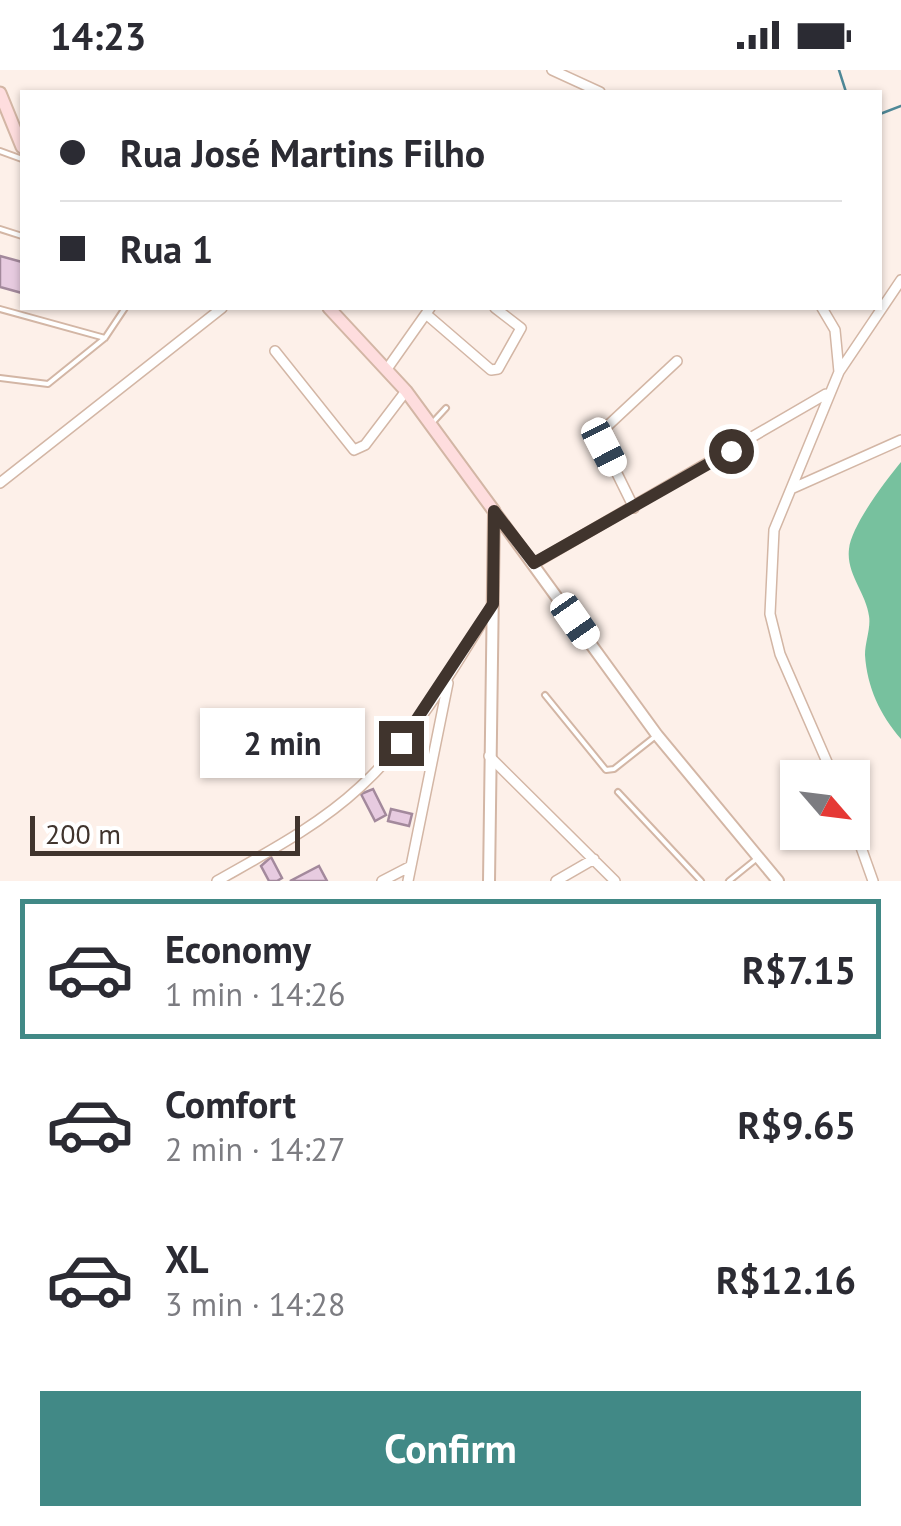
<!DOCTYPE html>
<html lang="en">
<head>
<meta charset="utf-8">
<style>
	body { margin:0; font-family:"PT Sans",sans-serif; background:#f2f2f3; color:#2b2b33; height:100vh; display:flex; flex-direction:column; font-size:38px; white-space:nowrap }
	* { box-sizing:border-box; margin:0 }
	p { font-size:32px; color:#7c7c81 }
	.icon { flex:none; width:55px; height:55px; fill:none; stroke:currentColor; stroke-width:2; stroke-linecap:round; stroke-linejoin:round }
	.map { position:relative; height:811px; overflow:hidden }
	.side { display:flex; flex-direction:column; background:#fff; flex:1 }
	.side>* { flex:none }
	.guide { position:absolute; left:20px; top:20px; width:862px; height:220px; border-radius:0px; box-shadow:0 2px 8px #0004; display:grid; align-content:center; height:220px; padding:0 40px; background:#fff }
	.needle { width:65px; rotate:118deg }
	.fabs { position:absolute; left:780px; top:690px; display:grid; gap:20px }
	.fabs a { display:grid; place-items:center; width:90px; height:90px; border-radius:0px; background:#fff; box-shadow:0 2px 8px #0004; font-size:50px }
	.scale { position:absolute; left:30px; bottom:25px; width:270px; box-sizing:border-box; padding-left:10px; border:5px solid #40342d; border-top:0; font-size:28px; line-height:35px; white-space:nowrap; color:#40342d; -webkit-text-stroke:8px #fff; paint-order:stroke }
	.end { position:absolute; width:45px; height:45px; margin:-22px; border:12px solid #40342d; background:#fff; box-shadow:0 0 0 5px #fff }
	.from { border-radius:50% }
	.bubble { position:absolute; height:70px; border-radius:0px; background:#fff; box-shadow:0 2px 8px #0004; font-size:32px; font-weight:800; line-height:70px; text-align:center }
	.car { position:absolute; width:30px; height:60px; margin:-30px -15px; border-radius:12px; box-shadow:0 0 8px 2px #0007; background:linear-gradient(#fff 24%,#345 0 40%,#fff 0 76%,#345 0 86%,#fff 0) }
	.guide b { display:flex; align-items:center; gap:35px; height:95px; font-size:38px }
	.guide b+b { border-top:2px solid #e1e1e2 }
	.guide i { width:25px; height:25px; background:#2b2b33 }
	ul { padding:18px 0 0; list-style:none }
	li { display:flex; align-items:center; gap:30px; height:140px; margin:0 20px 15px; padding:0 20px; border:5px solid transparent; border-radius:0px }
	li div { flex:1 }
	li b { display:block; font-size:38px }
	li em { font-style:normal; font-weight:800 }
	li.current { border-color:#418986 }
	li>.icon { width:90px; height:90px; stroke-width:1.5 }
	.button { display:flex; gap:20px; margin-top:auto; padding:20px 40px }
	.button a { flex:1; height:115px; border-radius:0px; background:#418986; color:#fff; font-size:40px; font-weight:800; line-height:115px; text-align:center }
	.status { display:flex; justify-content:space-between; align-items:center; height:70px; padding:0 50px; background:#fff; direction:ltr }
	.status svg { height:28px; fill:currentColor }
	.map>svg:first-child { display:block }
</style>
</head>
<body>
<div class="status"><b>14:23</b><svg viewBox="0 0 49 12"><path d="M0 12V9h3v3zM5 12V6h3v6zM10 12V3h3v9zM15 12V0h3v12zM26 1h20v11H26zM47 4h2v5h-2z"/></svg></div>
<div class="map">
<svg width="901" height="811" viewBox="0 0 901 811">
	<rect width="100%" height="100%" fill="#fdf0e9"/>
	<path fill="#77c19e" d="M901,392V669C880,645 867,617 865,585C865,572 871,558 869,546C866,523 846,504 849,479C851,456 886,410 901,392Z"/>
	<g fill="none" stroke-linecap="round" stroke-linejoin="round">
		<path stroke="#4f8897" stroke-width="2.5" d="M839,0L846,22
			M880,44L901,36"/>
	</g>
	<path fill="#e7cbe0" stroke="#a3899c" stroke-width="2.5" d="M0,186L22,192V223L0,217Z
		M373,719L386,745L375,751L361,724Z
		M391,739L412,744L409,756L388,751Z
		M271,787L282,808L277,811H269L261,796Z
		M319,796L327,811H290Z"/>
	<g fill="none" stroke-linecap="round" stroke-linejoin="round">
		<g stroke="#d3b6a5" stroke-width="8">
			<path id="service" d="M0,81L22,89
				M0,159L22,166
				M0,239L105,268
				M0,308L48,314L105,268L125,238
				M434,351L446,338
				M545,625L606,700L614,699L657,665
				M618,722L701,811
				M729,811L755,790"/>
		</g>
		<g stroke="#d3b6a5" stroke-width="12">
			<path id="minor" d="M552,0L600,22
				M822,238L835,260L839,302L774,460L770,544L780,584L834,708
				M426,244L491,300L498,299L521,258L495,238
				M275,281L354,380L365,375L406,321
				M387,299L430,238
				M839,302L901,210
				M0,413L222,238
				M791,419L901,370
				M634,438L604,377L602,361L677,291
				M535,493L826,324
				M489,686L615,811
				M852,752L873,811
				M217,811C266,783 318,756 360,717C415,667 453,599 492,536
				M382,811L411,796
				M408,811L448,613
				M556,811L594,789"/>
		</g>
		<g stroke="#d3b6a5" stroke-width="14">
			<path id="tertiary" d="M494,441L657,665L778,811
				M489,811L494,442"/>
		</g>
		<g stroke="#d3b6a5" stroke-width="15">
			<path id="secondary" d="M0,23L22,77
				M329,238L406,321L494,441"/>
		</g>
		<use href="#service" stroke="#fff" stroke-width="4"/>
		<use href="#minor" stroke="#fff" stroke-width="9"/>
		<use href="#tertiary" stroke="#fff" stroke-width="10"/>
		<use href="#secondary" stroke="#feddde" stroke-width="11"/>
	</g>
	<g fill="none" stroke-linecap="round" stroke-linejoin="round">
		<path stroke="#40342d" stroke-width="12" d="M401,673L493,534L494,441L534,493L731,381"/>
	</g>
</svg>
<div class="fabs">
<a><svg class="needle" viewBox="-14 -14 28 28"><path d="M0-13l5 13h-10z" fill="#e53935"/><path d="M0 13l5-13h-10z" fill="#7c7c81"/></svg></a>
</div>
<div class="scale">200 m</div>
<i class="end from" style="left:731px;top:381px"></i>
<i class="end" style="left:401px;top:673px"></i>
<div class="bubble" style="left:200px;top:638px;width:165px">2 min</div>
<i class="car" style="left:604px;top:377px;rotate:153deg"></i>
<i class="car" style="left:575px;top:551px;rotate:145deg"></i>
<div class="guide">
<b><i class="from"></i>Rua José Martins Filho</b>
<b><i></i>Rua 1</b>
</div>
</div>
<section class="side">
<ul>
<li class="current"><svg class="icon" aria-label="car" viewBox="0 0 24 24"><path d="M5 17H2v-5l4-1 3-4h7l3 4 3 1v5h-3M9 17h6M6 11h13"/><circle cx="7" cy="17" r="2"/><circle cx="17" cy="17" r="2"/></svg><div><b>Economy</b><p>1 min · 14:26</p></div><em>R$7.15</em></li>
<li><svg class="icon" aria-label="car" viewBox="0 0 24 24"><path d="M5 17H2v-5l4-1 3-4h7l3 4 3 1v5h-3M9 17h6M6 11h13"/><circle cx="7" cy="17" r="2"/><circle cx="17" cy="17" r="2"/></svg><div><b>Comfort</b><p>2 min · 14:27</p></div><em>R$9.65</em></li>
<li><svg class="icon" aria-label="car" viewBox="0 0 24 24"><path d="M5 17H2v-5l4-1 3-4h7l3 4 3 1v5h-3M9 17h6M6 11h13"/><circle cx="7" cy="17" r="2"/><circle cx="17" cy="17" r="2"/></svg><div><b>XL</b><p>3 min · 14:28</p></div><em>R$12.16</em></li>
</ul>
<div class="button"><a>Confirm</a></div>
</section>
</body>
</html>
